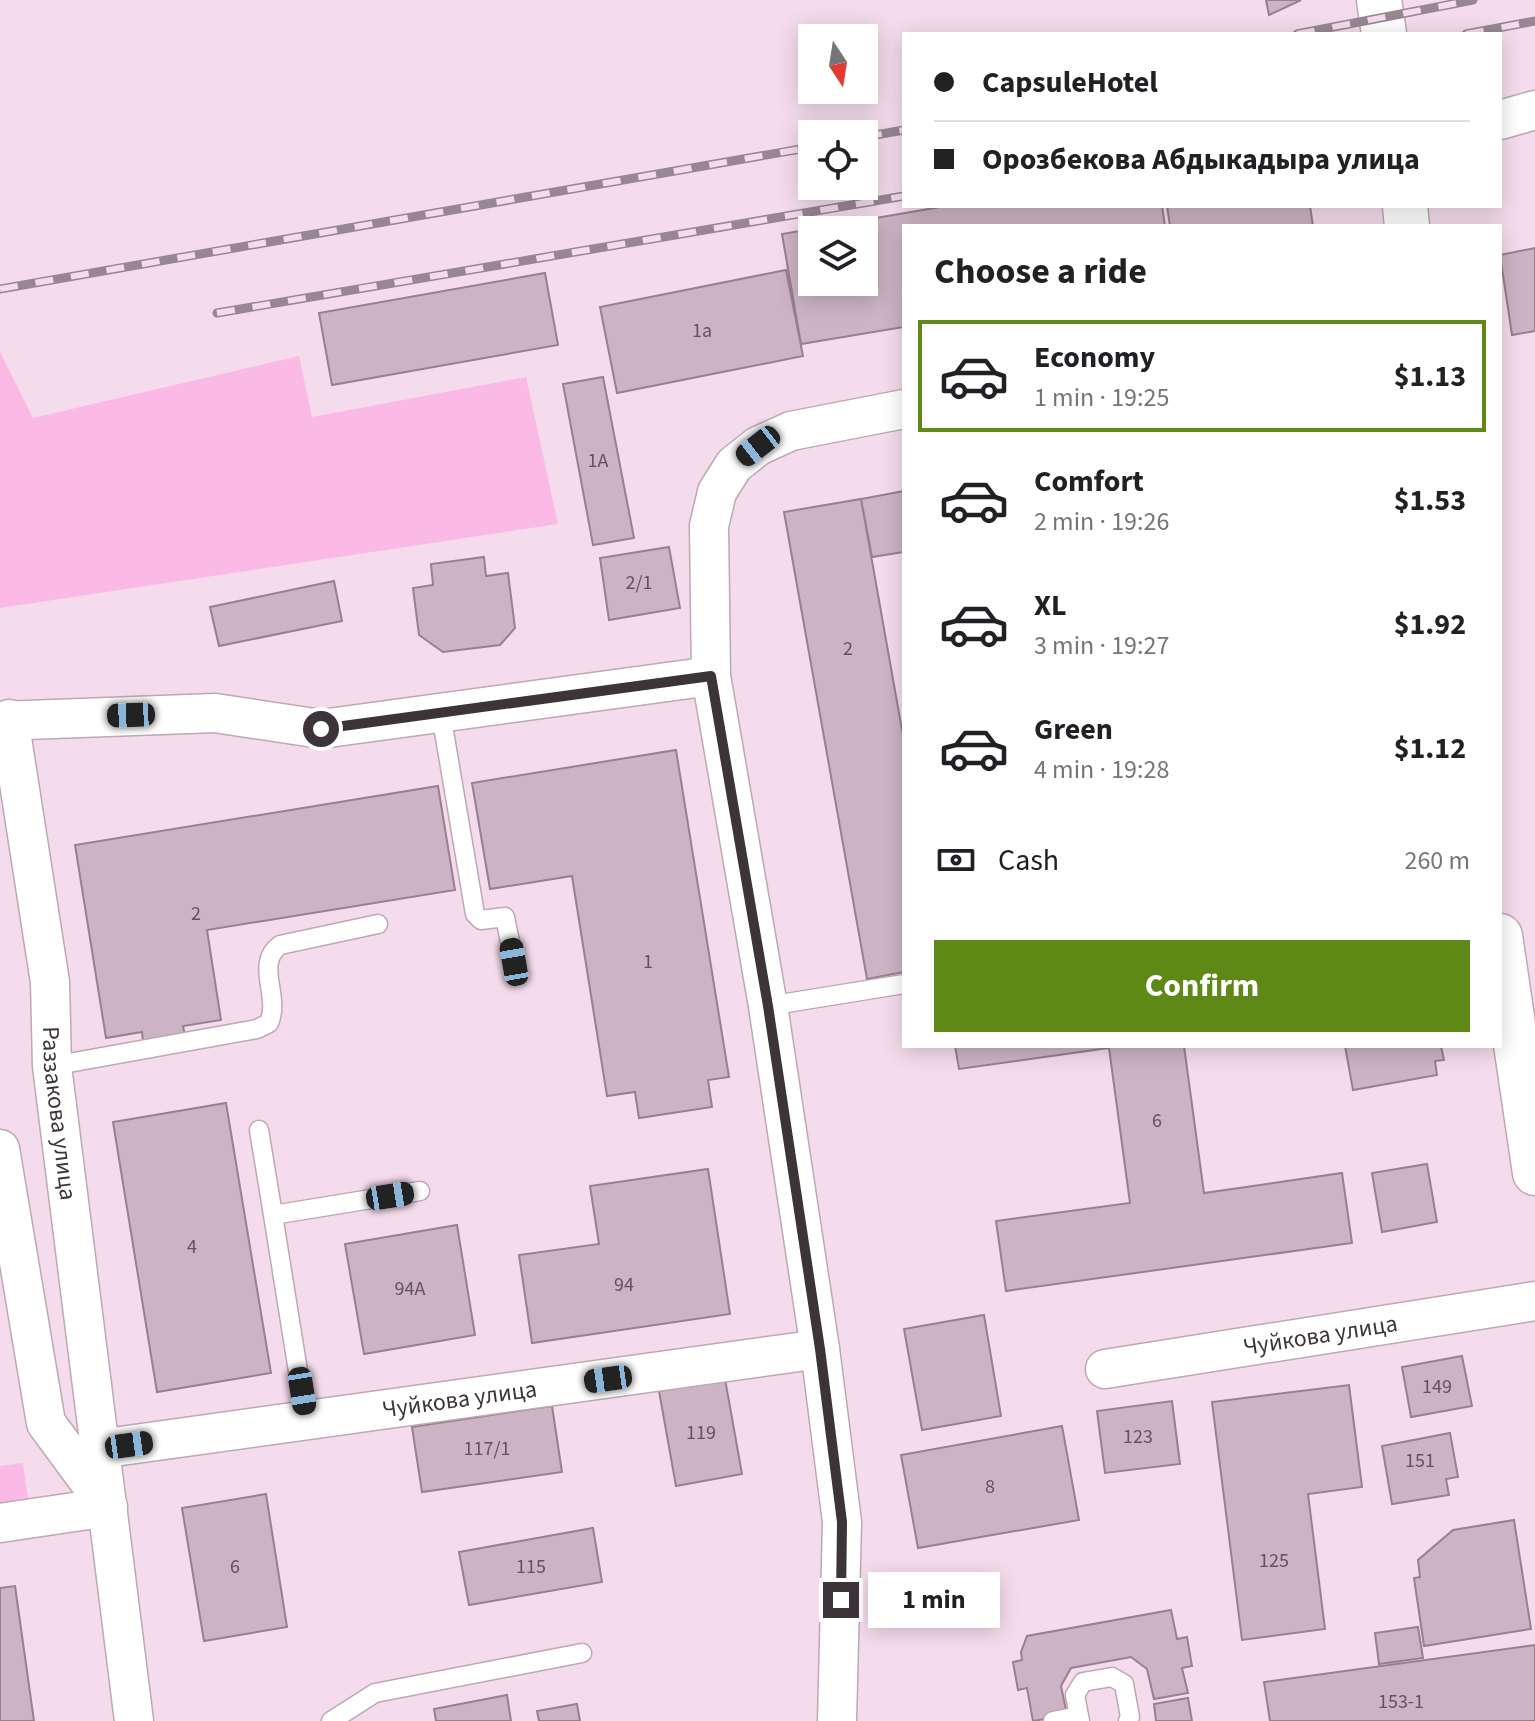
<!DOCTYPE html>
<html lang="en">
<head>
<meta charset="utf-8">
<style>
	body { margin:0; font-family:"Source Sans 3",sans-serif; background:#f2f2f2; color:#202124; height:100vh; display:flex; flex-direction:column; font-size:30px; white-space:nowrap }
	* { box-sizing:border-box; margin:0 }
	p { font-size:26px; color:#757577 }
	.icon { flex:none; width:44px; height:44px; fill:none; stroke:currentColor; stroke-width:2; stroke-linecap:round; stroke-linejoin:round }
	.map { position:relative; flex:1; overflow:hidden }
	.drawer { position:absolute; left:902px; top:224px; width:600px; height:824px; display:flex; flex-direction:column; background:#fff; border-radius:0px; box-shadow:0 4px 20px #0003 }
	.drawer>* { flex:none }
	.hud { position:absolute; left:902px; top:32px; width:600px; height:176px; border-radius:0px; box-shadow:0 4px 20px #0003; display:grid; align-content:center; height:176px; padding:0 32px; background:#fff }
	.needle { width:52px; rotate:168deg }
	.controls { position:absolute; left:798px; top:24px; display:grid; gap:16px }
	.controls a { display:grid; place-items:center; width:80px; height:80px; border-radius:0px; background:#fff; box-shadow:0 4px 20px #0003; font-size:40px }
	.end { position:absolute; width:36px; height:36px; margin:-18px; border:10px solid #3d343a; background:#fff; box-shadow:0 0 0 4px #fff }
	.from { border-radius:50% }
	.bubble { position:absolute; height:56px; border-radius:0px; background:#fff; box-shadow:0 4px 20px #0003; font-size:26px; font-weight:700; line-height:56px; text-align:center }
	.car { position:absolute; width:24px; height:48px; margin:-24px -12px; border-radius:10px; box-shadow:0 0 6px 2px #0007; background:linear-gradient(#222 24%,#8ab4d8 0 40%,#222 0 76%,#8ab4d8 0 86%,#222 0) }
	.hud b { display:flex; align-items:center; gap:28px; height:76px; font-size:30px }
	.hud b+b { border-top:2px solid #e0e0e0 }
	.hud i { width:20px; height:20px; background:#202124 }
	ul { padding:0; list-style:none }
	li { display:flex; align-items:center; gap:24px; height:112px; margin:0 16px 12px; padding:0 16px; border:4px solid transparent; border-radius:0px }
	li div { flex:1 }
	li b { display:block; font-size:30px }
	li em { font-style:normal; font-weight:700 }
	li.current { border-color:#5e8916 }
	li>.icon { width:72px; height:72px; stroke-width:1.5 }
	h2 { padding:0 32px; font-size:36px; line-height:96px }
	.pay { display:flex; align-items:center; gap:20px; height:88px; padding:0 32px; font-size:30px }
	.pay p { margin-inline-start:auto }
	.button { display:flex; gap:16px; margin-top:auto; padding:16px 32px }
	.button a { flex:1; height:92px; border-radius:0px; background:#5e8916; color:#fff; font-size:32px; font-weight:700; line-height:92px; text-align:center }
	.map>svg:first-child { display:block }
</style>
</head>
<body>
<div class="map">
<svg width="1535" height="1721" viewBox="0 0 1535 1721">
	<rect width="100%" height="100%" fill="#f5dcec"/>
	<path fill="#fbb9e5" d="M0,352L33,418L299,356L312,417L526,377L558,524L0,608Z
		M23,1463L29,1505L0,1509V1466Z"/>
	<path fill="#ccb4c4" stroke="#97808f" stroke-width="2" fill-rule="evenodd" d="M1266,0H1301L1269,15Z
		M946,206H1162L1165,226H904V327L801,344L782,234ZM812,230H864V282H812Z
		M1167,206H1310L1313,226H1170Z
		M1535,248V331L1512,335L1500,255Z
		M786,270L803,356L617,393L600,307Z
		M545,273L558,345L332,385L319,313Z
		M603,377L634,538L593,545L563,384Z
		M904,491V552L872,557L861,499Z
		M861,499L904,741V972L867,979L784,512Z
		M669,547L680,608L609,620L600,558Z
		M484,557L486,576L508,573L515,628L500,645L443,652L419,635L413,588L433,585L431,564Z
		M334,581L342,621L219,646L210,607Z
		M676,750L729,1077L708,1080L712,1107L639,1118L635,1092L607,1096L572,876L490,889L472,783Z
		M438,786L455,890L207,930L221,1020L183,1026L185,1035L143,1042L142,1032L106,1038L75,845Z
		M955,1046H1184L1204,1193L1342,1173L1352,1243L1006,1291L996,1221L1130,1203L1109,1048L959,1069Z
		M1345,1046H1441L1444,1060L1435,1061L1437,1075L1353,1090Z
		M226,1103L271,1373L157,1392L113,1122Z
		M1427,1164L1437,1222L1382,1232L1372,1173Z
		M708,1169L730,1314L532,1343L519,1255L599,1244L590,1186Z
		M457,1225L475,1335L364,1354L345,1244Z
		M984,1315L1001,1416L922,1430L904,1329Z
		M1462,1356L1472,1406L1411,1417L1402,1367Z
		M725,1379L742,1474L676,1486L659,1391Z
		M1349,1385L1362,1487L1308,1494L1325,1629L1242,1640L1212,1402Z
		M1172,1401L1180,1464L1105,1473L1097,1411Z
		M552,1406L562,1472L422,1492L412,1427Z
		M1062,1426L1079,1520L918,1548L901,1455Z
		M1450,1433L1458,1477L1446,1479L1449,1495L1392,1504L1382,1446Z
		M266,1494L287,1627L204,1641L182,1508Z
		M1514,1520L1531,1629L1424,1646L1414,1578L1420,1577L1418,1560L1453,1530Z
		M593,1528L602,1582L469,1605L459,1552Z
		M15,1586L34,1721H0V1588Z
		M1171,1610L1177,1639L1187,1637L1192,1666L1182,1668L1188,1693L1154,1699L1147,1669L1131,1657L1071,1668L1061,1686L1067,1715L1033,1721L1027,1688L1018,1690L1013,1662L1022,1660L1021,1652L1027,1636Z
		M1418,1627L1423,1658L1379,1664L1375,1633Z
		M1535,1645V1721H1270L1264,1682Z
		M507,1695L511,1721H436L434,1709Z
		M1188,1698L1192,1721H1156L1154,1704Z
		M577,1704L580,1721H539L537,1711Z"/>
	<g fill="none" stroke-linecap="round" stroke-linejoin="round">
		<g stroke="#bea7b6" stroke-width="21">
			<path id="lane" d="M441,714L475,914L481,920L505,917L514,962
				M768,1006L904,984
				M52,1066L257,1029L269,1023C281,996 254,964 280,945L378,924
				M259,1130L273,1215
				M306,1421L273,1215L420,1191
				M331,1721L375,1693L582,1653
				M1053,1721L1079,1716
				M1080,1721L1075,1695L1083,1682L1112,1677L1124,1684L1130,1717L1128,1721"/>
		</g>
		<g stroke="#bea7b6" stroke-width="41">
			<g id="street">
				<path d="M1500,120L1535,110"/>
				<path id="s1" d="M9,719L50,982L52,1066L134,1721"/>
				<path d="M0,721L215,713L321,729L711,676"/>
				<path d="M0,1149L46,1423L105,1503"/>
				<path id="s2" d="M1105,1369L1535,1301"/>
				<path id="s3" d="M99,1449L820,1349"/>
				<path d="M0,1523L108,1507"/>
				<path d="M837,1721L842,1522L820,1349L768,1006L711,676L709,526L717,492L734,465L758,446L791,431L904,409"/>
			</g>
		</g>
		<g stroke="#bea7b6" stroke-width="47">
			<path id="secondary" d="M1379,0L1384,34
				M1405,206L1407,226
				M1500,936L1535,1173"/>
		</g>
		<use href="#lane" stroke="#fff" stroke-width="18"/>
		<use href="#street" stroke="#fff" stroke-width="38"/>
		<use href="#secondary" stroke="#fff" stroke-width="44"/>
		<g stroke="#988792" stroke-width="9">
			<path id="rail" d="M1297,34L1473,0
				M1466,34L1535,21
				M864,137L904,130
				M0,289L812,147
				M217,313L904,196"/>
		</g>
		<use href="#rail" stroke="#f5dcec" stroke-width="6" stroke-dasharray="18" stroke-linecap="butt"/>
	</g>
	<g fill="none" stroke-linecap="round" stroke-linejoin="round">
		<path stroke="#3d343a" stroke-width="10" d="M321,729L711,676L768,1006L820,1349L842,1522L841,1600"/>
	</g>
	<g text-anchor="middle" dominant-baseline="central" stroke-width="6" stroke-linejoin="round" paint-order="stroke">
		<g font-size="20" fill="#61545c">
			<text x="702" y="331">1а</text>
			<text x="598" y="461">1А</text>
			<text x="639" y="583">2/1</text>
			<text x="848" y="649">2</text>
			<text x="196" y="914">2</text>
			<text x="648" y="962">1</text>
			<text x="1157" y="1121">6</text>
			<text x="192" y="1247">4</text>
			<text x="624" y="1285">94</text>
			<text x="410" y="1289">94А</text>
			<text x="1437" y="1387">149</text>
			<text x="701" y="1433">119</text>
			<text x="1138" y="1437">123</text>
			<text x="487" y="1449">117/1</text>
			<text x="1420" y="1461">151</text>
			<text x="990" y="1487">8</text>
			<text x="1274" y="1561">125</text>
			<text x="235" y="1567">6</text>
			<text x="531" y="1567">115</text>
			<text x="1401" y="1702">153-1</text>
		</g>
		<g font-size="24" fill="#3d343a" stroke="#f5dcec">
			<text stroke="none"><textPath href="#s1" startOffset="398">Раззакова улица</textPath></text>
			<text stroke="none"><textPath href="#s2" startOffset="218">Чуйкова улица</textPath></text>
			<text stroke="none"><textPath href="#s3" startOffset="364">Чуйкова улица</textPath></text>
		</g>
	</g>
</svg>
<div class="controls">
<a><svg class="needle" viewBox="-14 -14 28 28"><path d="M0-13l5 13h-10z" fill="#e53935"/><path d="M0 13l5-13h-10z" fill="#757577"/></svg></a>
<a><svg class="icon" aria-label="locate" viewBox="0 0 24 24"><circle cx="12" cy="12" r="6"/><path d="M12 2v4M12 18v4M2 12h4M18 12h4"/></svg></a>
<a><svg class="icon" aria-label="layers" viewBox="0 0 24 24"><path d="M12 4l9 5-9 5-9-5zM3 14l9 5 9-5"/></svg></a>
</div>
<i class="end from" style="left:321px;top:729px"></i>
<i class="end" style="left:841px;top:1600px"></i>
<div class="bubble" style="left:868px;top:1572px;width:132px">1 min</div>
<i class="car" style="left:758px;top:446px;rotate:232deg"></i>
<i class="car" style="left:131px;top:715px;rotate:268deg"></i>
<i class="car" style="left:514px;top:962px;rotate:350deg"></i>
<i class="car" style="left:390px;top:1196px;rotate:81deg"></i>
<i class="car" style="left:608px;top:1379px;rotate:262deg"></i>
<i class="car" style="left:302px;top:1391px;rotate:171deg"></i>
<i class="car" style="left:129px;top:1445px;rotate:82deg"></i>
<div class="hud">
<b><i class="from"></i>CapsuleHotel</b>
<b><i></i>Орозбекова Абдыкадыра улица</b>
</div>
<section class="drawer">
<h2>Choose a ride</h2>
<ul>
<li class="current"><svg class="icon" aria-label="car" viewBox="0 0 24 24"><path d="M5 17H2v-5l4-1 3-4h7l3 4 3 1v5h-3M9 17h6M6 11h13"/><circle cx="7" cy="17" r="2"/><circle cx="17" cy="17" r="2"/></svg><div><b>Economy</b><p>1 min · 19:25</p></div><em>$1.13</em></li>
<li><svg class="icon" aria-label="car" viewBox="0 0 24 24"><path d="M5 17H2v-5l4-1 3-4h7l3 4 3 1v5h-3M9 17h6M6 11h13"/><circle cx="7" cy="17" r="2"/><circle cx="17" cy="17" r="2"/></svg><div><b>Comfort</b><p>2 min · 19:26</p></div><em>$1.53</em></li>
<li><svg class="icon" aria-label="car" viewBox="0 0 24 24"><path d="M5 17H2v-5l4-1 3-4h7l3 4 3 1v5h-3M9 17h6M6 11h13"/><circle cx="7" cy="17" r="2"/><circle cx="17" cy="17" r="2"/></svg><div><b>XL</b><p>3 min · 19:27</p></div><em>$1.92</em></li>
<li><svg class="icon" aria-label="car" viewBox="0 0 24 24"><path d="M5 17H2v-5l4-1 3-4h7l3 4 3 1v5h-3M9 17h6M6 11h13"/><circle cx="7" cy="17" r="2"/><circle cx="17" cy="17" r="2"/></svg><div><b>Green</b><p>4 min · 19:28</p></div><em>$1.12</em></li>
</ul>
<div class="pay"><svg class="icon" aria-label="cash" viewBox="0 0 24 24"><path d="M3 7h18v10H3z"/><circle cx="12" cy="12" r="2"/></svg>Cash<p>260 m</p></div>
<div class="button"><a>Confirm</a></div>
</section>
</div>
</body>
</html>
